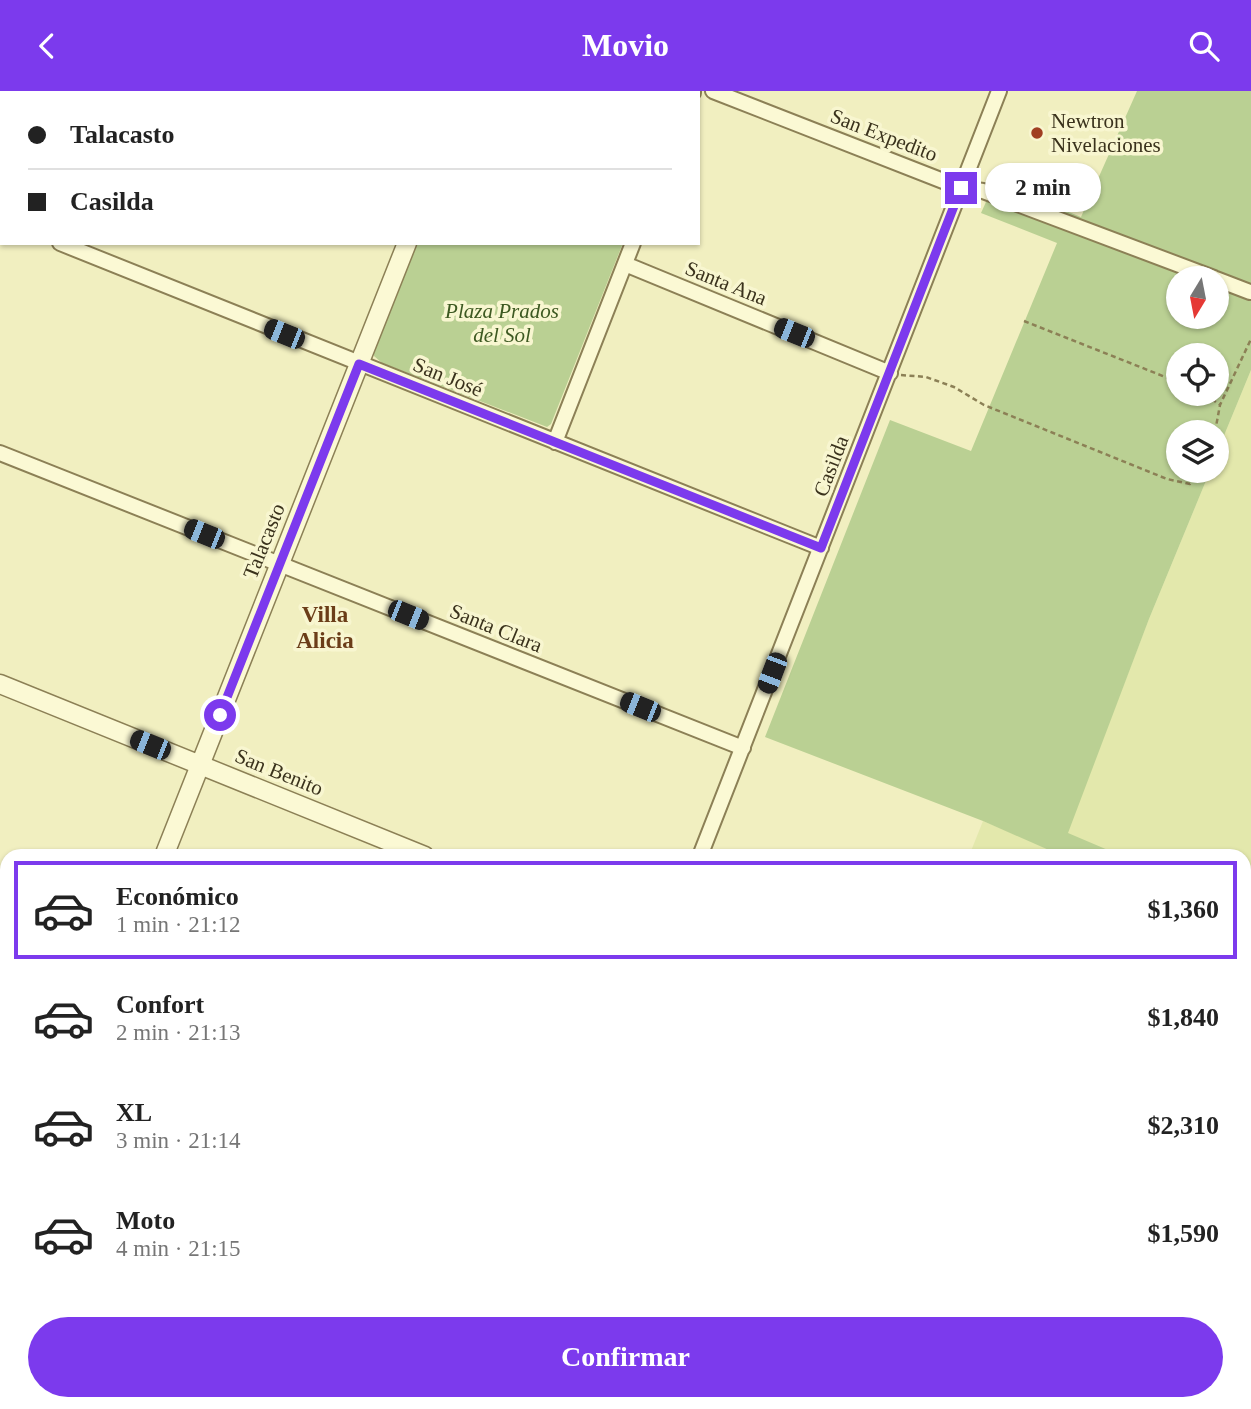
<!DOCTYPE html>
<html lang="es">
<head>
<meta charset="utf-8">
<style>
	body { margin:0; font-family:Georgia,serif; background:#f2f2f2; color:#222; height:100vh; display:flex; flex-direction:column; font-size:26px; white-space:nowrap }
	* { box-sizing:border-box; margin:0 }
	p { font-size:23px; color:#767676 }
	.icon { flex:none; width:38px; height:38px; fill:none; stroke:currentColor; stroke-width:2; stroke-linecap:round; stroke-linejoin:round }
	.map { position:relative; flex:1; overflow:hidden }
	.drawer { position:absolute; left:0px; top:758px; width:1251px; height:562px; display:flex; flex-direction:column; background:#fff; border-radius:21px 21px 0 0; box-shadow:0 2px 5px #0004 }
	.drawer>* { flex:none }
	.guide { position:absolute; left:0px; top:0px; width:700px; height:154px; box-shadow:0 2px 5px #0004; display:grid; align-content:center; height:154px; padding:0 28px; background:#fff }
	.needle { width:46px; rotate:190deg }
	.tools { position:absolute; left:1166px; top:175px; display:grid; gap:14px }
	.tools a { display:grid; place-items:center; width:63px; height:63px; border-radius:50%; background:#fff; box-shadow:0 2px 5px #0004; font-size:35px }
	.end { position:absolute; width:32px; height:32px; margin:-16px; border:9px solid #7c3aed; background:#fff; box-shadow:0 0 0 4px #fff }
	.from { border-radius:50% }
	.bubble { position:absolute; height:49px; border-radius:24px; background:#fff; box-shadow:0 2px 5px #0004; font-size:23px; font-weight:600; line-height:49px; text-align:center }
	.car { position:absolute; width:21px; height:42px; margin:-21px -10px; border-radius:9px; box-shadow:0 0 5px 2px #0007; background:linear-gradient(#222 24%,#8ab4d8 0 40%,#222 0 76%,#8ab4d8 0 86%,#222 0) }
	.guide b { display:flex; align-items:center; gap:24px; height:66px; font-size:26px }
	.guide b+b { border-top:2px solid #e0e0e0 }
	.guide i { width:18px; height:18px; background:#222 }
	ul { padding:12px 0 0; list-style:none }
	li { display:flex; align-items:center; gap:21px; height:98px; margin:0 14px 10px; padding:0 14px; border:4px solid transparent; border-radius:0px }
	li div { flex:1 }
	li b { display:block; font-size:26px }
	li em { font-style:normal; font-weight:600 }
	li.current { border-color:#7c3aed }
	li>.icon { width:63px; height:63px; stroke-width:1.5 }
	.primary-button { display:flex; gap:14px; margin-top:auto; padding:14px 28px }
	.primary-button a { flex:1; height:80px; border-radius:42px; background:#7c3aed; color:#fff; font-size:28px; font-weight:600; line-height:80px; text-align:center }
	header { display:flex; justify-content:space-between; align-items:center; height:91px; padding:0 28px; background:#7c3aed; color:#fff; font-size:32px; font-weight:600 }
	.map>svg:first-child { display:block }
</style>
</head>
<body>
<header><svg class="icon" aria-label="back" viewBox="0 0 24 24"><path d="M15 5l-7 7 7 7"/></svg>Movio<svg class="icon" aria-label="search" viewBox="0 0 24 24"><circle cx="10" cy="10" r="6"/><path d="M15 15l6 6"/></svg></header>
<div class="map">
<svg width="1251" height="1318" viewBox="0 0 1251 1318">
	<rect width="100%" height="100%" fill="#f1efc0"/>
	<path fill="#e3e8ac" d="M1251,279V1078L1244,1076V765H969L983,730L1059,762L1149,528L1210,380H1216V364Z"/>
	<path fill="#bad093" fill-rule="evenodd" d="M478,0H683L478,2Z
		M1137,0H1251V279L1216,364V341H1178V380H1210L1149,528L1068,742L1122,765H1058V763L983,730L765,646L890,329L971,360L1057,152L981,122L995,91L1081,126ZM1178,187H1216V226H1178ZM1178,264H1216V303H1178Z
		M417,152H623L551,333L547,336L382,272L374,265V257Z
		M1244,816L1251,819V1078L1244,1076Z"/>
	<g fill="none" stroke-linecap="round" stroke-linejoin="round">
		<g stroke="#8c8056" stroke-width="18">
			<path id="minor" d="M189,0L193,2
				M713,0L961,97L983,100L1214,187
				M693,2V0
				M0,128L2,129
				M60,152L821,457
				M625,173L890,282
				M1216,188L1250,201
				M555,351L633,152
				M0,362L743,657
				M700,765L999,0
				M0,823L7,826
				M349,1312L363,1318
				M205,1318L207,1312
				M476,1318L479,1312
				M759,1318L761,1312
				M1029,1318L1032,1312"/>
		</g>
		<g stroke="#8c8056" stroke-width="21">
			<path id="tertiary" d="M467,2V0
				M0,593L425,765
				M164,765L407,152
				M1244,1095L1251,1098
				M0,1180L7,1163"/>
		</g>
		<path stroke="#8c8056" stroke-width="2.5" stroke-dasharray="5 3.5" stroke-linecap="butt" d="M1024,230L1178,291
			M901,284L926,286L954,296L984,314L1167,388L1190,393L1196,380
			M1205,303L1220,314
			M1215,341L1220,314L1251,248"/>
		<use href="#minor" stroke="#fbf9d4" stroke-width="14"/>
		<use href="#tertiary" stroke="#fbf9d4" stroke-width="18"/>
	</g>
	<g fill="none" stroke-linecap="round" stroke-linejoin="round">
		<path stroke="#7c3aed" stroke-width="9" d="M220,624L359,273L821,457L961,97"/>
	</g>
	<circle fill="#a03f21" stroke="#f8f6d0" stroke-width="2.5" cx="1037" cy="42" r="7"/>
	<g text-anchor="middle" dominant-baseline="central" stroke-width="7" stroke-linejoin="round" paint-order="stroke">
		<g font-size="21" fill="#3a321c" stroke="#f8f6d0" text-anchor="start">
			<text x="1051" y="30">Newtron<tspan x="1051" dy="24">Nivelaciones</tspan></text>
		</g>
		<g font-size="21" fill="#3a321c" stroke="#f8f6d0">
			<text transform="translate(884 44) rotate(21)">San Expedito</text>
			<text transform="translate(726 192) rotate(22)">Santa Ana</text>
			<text transform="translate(448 286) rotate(22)">San José</text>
			<text transform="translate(831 375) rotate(-69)">Casilda</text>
			<text transform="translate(264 450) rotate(-68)">Talacasto</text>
			<text transform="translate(496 537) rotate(22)">Santa Clara</text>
			<text transform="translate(279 681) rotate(22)">San Benito</text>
		</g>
		<g font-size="21" font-style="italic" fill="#3d5921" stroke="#f8f6d0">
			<text x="502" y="220">Plaza Prados<tspan x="502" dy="24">del Sol</tspan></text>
		</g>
		<g font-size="23" font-weight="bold" fill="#6b3d18" stroke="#f8f6d0">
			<text x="325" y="523">Villa<tspan x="325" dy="26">Alicia</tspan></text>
		</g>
	</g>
</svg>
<div class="tools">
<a><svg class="needle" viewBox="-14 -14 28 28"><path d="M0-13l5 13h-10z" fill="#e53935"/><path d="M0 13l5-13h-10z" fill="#767676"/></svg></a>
<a><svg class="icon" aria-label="locate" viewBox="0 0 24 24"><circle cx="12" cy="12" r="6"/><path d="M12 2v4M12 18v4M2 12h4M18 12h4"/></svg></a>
<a><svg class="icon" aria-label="layers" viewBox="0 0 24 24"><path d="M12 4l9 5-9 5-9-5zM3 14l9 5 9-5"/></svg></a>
</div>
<i class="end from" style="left:220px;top:624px"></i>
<i class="end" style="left:961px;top:97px"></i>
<div class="bubble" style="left:985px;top:72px;width:116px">2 min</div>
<i class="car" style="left:794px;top:242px;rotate:292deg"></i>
<i class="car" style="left:284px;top:243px;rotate:292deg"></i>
<i class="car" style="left:204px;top:443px;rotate:292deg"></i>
<i class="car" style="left:408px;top:524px;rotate:112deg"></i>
<i class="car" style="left:772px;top:582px;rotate:201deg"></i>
<i class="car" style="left:640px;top:616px;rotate:292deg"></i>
<i class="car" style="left:150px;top:654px;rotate:292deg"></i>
<div class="guide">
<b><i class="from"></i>Talacasto</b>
<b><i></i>Casilda</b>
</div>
<section class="drawer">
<ul>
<li class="current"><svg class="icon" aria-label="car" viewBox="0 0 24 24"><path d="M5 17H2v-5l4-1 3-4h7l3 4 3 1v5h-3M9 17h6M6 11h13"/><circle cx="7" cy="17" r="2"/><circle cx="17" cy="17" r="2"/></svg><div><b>Económico</b><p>1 min · 21:12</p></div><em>$1,360</em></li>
<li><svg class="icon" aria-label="car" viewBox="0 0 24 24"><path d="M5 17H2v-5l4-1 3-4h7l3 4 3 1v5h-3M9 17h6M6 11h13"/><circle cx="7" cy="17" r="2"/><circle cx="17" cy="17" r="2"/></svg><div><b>Confort</b><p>2 min · 21:13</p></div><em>$1,840</em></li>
<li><svg class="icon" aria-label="car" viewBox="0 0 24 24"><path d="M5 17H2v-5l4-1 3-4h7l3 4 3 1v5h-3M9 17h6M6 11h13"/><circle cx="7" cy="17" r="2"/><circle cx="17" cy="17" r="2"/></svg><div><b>XL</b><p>3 min · 21:14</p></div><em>$2,310</em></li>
<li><svg class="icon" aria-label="car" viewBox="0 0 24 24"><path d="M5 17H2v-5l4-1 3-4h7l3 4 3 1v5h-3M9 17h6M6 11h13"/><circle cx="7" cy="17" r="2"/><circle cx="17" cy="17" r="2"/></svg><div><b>Moto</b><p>4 min · 21:15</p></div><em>$1,590</em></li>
</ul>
<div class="primary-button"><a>Confirmar</a></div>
</section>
</div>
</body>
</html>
